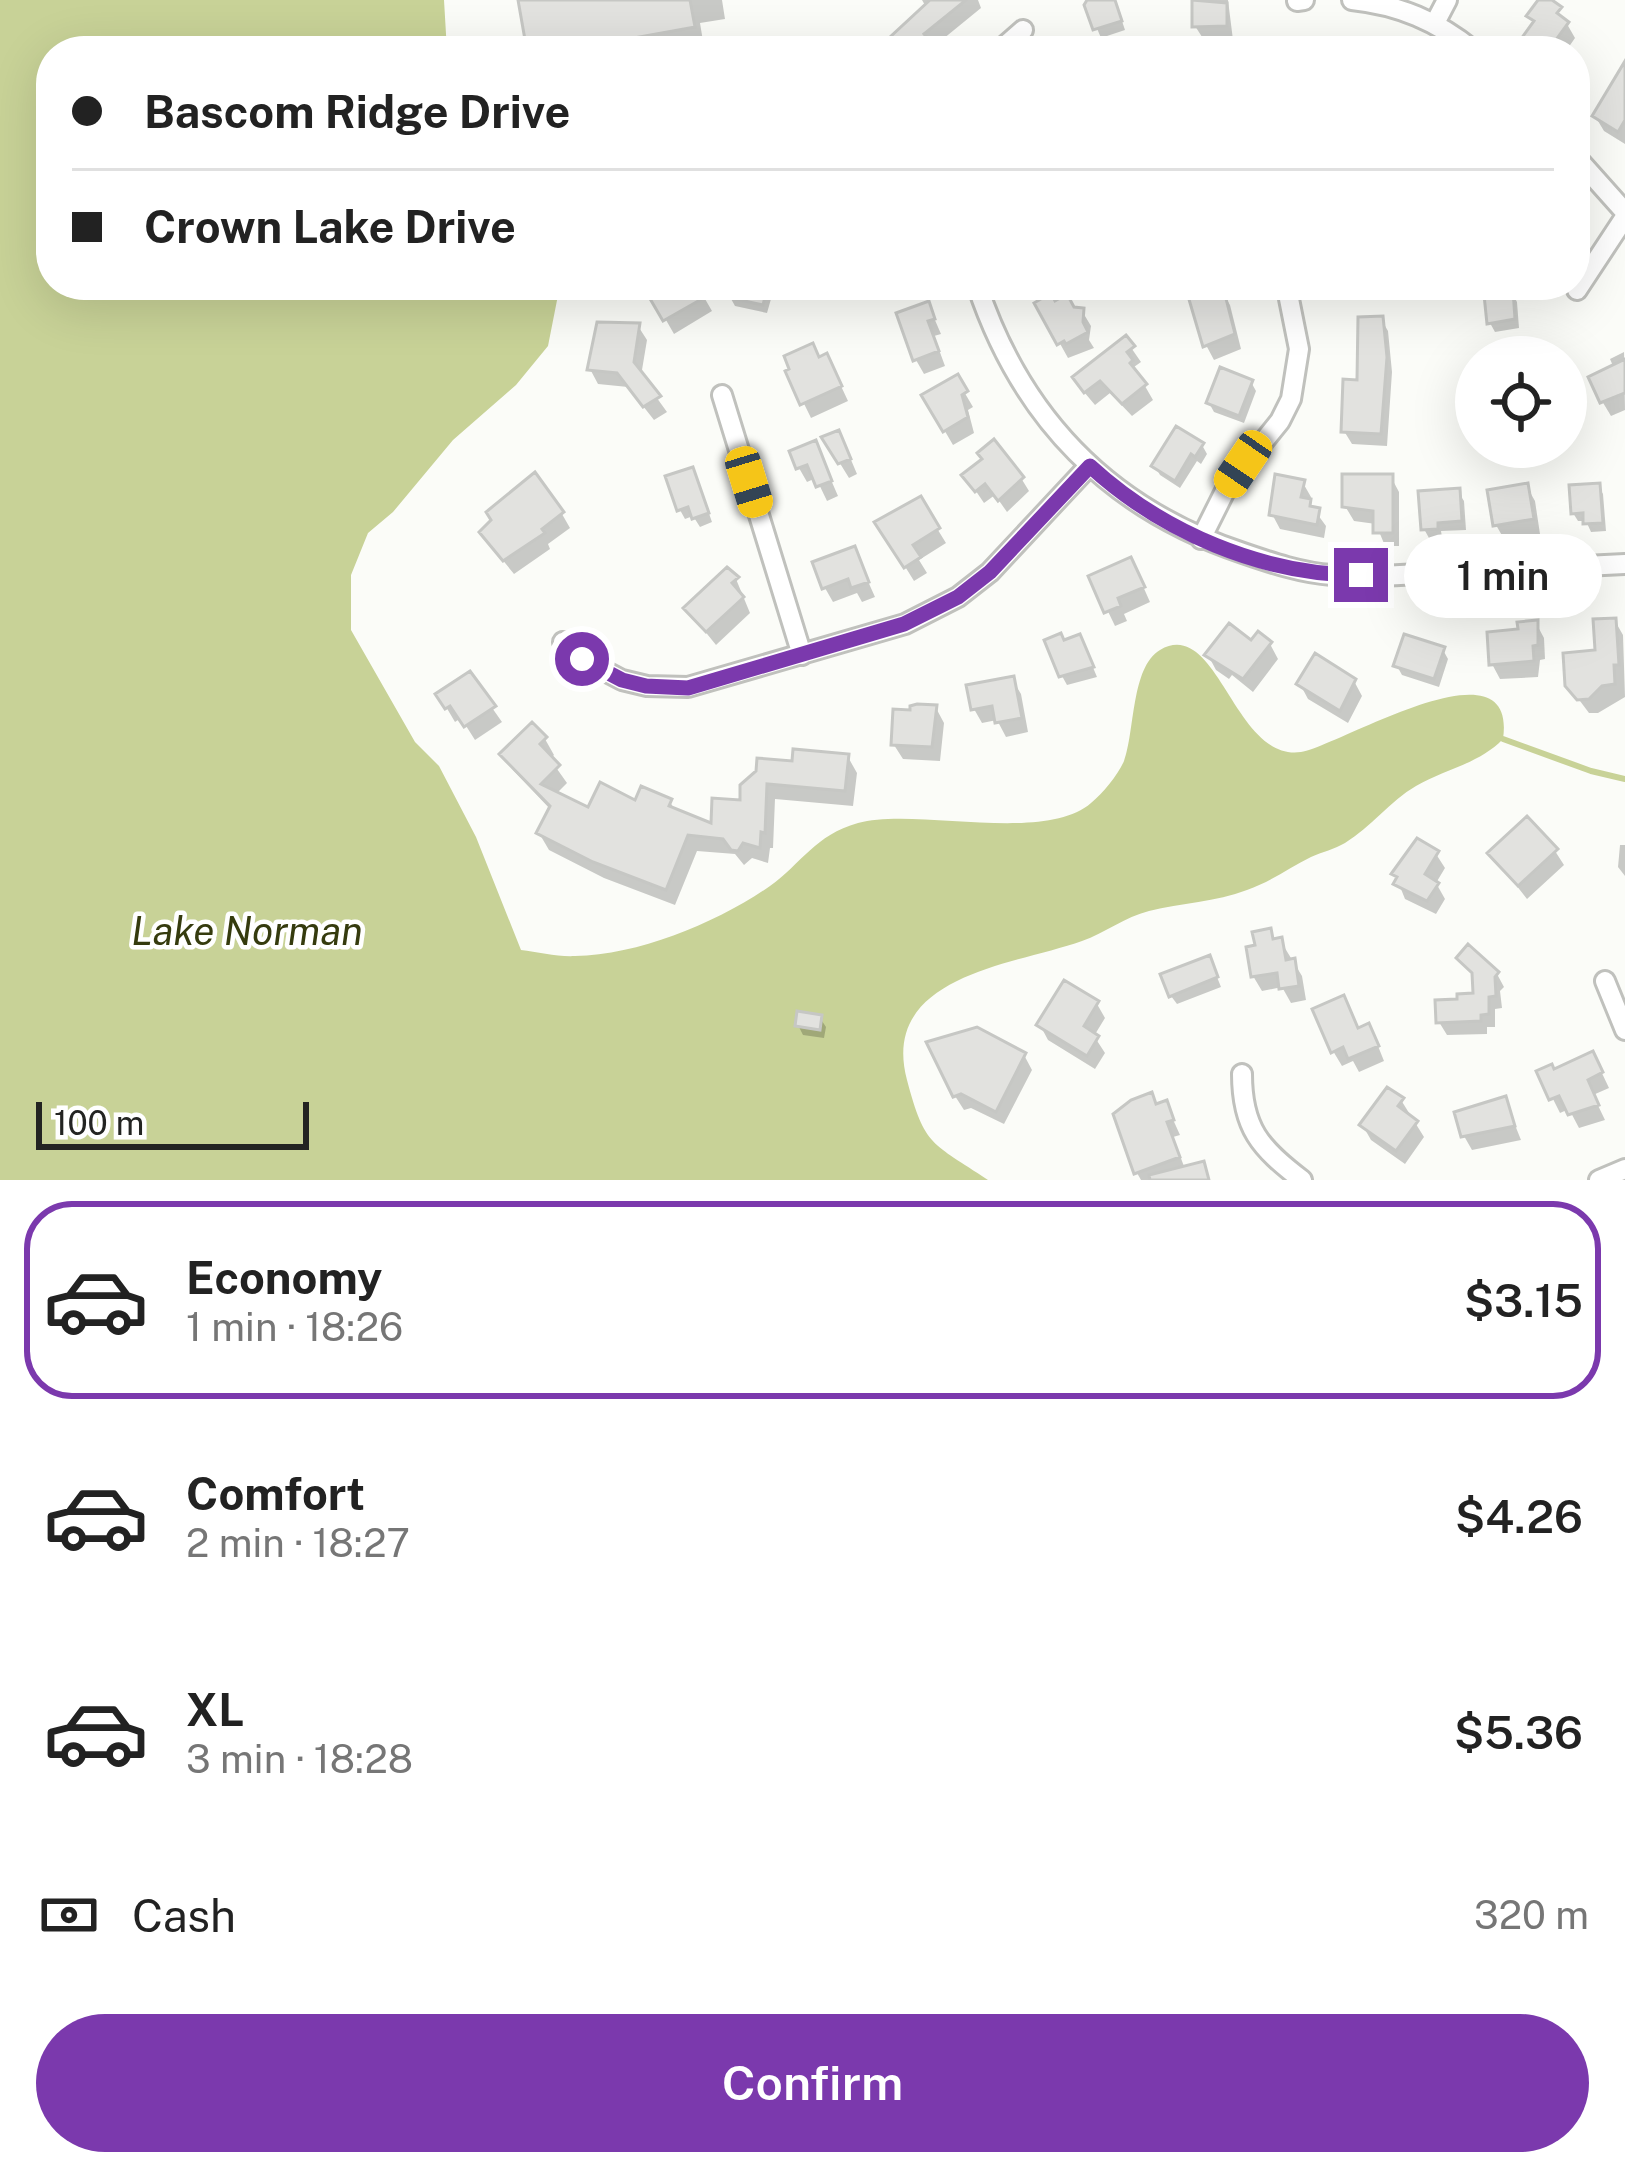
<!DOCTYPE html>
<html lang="en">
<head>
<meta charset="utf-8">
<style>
	body { margin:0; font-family:"Public Sans",sans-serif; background:#f6f6f6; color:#222; height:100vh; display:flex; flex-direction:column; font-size:45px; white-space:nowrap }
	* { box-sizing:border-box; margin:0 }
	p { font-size:39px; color:#767676 }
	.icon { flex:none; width:66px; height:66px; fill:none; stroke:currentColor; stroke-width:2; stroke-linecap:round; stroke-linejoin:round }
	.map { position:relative; height:1180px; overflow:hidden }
	.details { display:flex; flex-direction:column; background:#fff; flex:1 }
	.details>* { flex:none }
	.top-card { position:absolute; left:36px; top:36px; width:1554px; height:264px; border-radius:48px; box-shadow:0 12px 48px #0002; display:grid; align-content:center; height:264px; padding:0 36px; background:#fff }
	.fabs { position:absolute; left:1455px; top:336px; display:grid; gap:24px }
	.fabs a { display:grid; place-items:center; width:132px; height:132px; border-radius:50%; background:#fff; box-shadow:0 12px 48px #0002; font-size:60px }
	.scale { position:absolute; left:36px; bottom:30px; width:273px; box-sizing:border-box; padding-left:12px; border:6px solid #232422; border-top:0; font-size:33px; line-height:42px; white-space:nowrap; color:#232422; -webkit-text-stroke:9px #fff; paint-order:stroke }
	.end { position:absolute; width:54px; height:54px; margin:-27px; border:15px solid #7b39ad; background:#fff; box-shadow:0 0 0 6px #fff }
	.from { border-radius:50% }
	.bubble { position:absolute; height:84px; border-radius:42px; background:#fff; box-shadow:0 12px 48px #0002; font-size:39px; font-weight:600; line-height:84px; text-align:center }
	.car { position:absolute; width:36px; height:72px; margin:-36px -18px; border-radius:15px; box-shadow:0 0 9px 3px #0007; background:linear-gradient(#f5c518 24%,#345 0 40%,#f5c518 0 76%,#345 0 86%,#f5c518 0) }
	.top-card b { display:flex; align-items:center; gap:42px; height:114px; font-size:45px }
	.top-card b+b { border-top:3px solid #e0e0e0 }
	.top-card i { width:30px; height:30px; background:#222 }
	ul { padding:21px 0 0; list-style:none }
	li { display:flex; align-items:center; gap:36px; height:198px; margin:0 24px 18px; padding:0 12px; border:6px solid transparent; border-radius:48px }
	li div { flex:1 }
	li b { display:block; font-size:45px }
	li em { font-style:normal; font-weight:600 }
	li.current { border-color:#7b39ad }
	li>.icon { width:108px; height:108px; stroke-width:1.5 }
	.pay { display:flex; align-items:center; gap:30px; height:132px; padding:0 36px; font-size:45px }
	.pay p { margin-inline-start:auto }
	.button { display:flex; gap:24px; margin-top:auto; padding:24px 36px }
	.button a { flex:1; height:138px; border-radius:72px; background:#7b39ad; color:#fff; font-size:48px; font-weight:600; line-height:138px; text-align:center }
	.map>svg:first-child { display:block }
</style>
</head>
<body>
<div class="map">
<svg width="1625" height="1180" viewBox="0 0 1625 1180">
	<rect width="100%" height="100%" fill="#fbfcf8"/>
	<path fill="#c8d297" d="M0,0H444L447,51H51V285H560L548,346L516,385L453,440L393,512L368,533L351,575V630L415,742L439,766L476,837L521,950C538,952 558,957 575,956C640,955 718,922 770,886C802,863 815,835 858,823C915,807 1044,844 1091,803C1103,793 1118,775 1124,761C1135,732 1131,667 1160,650C1218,616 1234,762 1301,752C1339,746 1518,635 1503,739C1479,764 1445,769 1416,786C1390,801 1371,827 1345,843C1335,849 1322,852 1311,857C1289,868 1270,882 1247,890C1216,902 1181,903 1149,911C1125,917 1105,933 1082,941C1015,965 879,975 907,1080C925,1148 932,1142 988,1180H0Z"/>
	<path fill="#0003" d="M521,0H722L725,19L700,23L704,47L682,51H530Z
		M922,0H978L981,8L932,48L935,51H885L926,7Z
		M1091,0H1115L1125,30L1101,38L1088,7Z
		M1195,0H1228L1233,40H1204L1195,26Z
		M1530,16L1567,24L1575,38L1566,51H1526L1522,43L1535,25Z
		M1625,82V144L1604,131L1595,116Z
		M646,285H697L712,311L674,334Z
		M733,285H769L773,292L767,313L735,306L730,297Z
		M1374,285H1405L1406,287L1383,300Z
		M1485,285H1508L1517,302L1519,328L1495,332L1490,323Z
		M1221,290L1230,305L1241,349L1214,360L1206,345Z
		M928,304L941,334L934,336L945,366L924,374L916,360Z
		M1038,304L1082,311L1091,326L1089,340L1094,348L1068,358Z
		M1381,319L1388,331L1392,372L1387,446L1352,444L1344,431Z
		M638,326L647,340L641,376L667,412L654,420L628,387L598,384L590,369Z
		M1125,339L1141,362L1134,367L1153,400L1132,416L1110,393L1095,405L1084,392Z
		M1624,352L1625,410L1611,416L1602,401L1613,366L1610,359Z
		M819,360L834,371L848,401L811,418L789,373Z
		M956,378L973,407L968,410L974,433L953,445L925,397Z
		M1251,382L1256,391L1244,423L1214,412L1209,403Z
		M825,439L846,448L857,474L849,478Z
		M815,443L838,496L827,501L816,478L807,482L799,468Z
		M1202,445L1207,454L1201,464L1197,461L1180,488L1160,475L1155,466Z
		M965,475L1021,478L1029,491L1007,512L995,495L984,503Z
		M1391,477L1399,492V546H1385L1376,524L1354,521L1345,506Z
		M697,479L712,522L700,527L693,516L685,519L680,510Z
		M1303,483L1311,497L1310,504L1326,526L1324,538L1280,529L1272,514Z
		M1598,486L1603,494L1606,531L1591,532L1586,521H1578L1573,513Z
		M1527,487L1535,501L1540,534L1504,539L1496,525Z
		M1458,492L1464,501L1466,530L1441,531L1442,537L1429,538L1424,529Z
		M920,501L946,543L919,560L927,573L914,581L878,523Z
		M562,514L570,528L548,544L550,549L514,574L492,547Z
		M854,550L875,597L862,602L857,593L833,602L825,588Z
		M1138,575L1150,602L1124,614L1127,621L1115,626L1092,578Z
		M736,579L750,613L716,645L687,609Z
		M1615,621L1623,635L1625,697L1598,713H1589L1568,685L1598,653Z
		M1536,623L1544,638L1545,659L1540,660L1538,677L1500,679L1492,664L1521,632Z
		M1064,644L1084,646L1097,677L1067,685L1062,676Z
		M1270,644L1278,659L1253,692L1232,675L1229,679L1216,670L1208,655Z
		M1443,650L1448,659L1439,687L1402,675L1397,666Z
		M469,675L502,722L475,740L461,718L455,722L439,695Z
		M1012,679L1021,694L1028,732L1006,737L997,720L982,723L974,709Z
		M1354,681L1362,696L1348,723L1308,699L1300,684Z
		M936,708L944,723L940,761L903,759L894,745Z
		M545,739L554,755L550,759L567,783L556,794L589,811L670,802L676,812L713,828L742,803L743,787L795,765L848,757L857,773L853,806L775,799L773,848H770L768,863L752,858L744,865L735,854L697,851L675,905L604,878L549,850L539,833L551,810L513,770L503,754Z
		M1620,845H1625V876L1618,867Z
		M1555,851L1564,865L1527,899L1491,853Z
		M1436,854L1445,868L1436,883L1445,899L1436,914L1405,899L1395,874Z
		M1269,931L1275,942L1280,940L1302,976L1306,1000L1291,1003L1282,987L1262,991L1253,976L1259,948Z
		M1460,958L1497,974L1504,987L1500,991L1502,1008L1495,1009V1027H1487V1034L1447,1035L1439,1022L1477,996L1475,979Z
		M1213,967L1221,987L1177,1004L1171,996Z
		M1097,1004L1105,1018L1094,1036L1105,1053L1095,1069L1048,1040L1040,1025Z
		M820,1018L826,1027L824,1038L803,1035L798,1025Z
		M1358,1031L1376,1041L1384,1061L1359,1072L1353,1061L1342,1066L1333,1051Z
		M1024,1055L1032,1070L1004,1124L971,1108L964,1110L955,1096Z
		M1600,1069L1609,1088L1593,1095L1605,1120L1579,1128L1569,1109L1560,1113L1540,1073Z
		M1401,1100L1424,1137L1405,1164L1371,1140L1363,1126Z
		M1505,1100L1521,1140L1472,1150L1464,1136Z
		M1166,1104L1180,1135L1173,1137L1185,1169L1202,1164L1209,1180H1179L1178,1175L1165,1180H1141L1137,1173L1157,1107Z"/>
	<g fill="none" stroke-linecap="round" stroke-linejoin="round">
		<path stroke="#c8d297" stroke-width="6" d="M1503,739L1591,771L1625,779"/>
	</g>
	<path fill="#e2e2df" stroke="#c6c7c4" stroke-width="3" d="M518,0H690L695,27L562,51H527Z
		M930,0H966L924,34L939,51H875Z
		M1087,0H1115L1122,21L1093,30L1084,5Z
		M1192,0L1227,3V26L1192,27Z
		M1538,0H1552L1562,7L1557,13L1569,22L1548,51H1530L1518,43L1534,21L1526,16Z
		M1625,61V120L1618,132L1592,116Z
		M642,285H701L707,296L663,321Z
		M730,285H768L763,305L726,297Z
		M1483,285H1507L1508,291L1513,290L1515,319L1487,324Z
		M1223,287L1235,334L1203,347L1188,296Z
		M1051,293L1055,301L1067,294L1074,307L1084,308L1083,322L1088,332L1066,344L1064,341L1057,345L1034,303Z
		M929,301L935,319L928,321L939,351L913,361L896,313Z
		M1383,316L1387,357L1381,434L1341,432L1343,379L1357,380L1358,317Z
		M597,322L640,323L634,362L661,396L643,407L617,373L587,370Z
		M1126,335L1135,346L1127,352L1133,360L1130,363L1147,384L1122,404L1100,381L1084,393L1072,377Z
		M813,343L819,357L827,353L842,386L800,405L785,371L789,369L784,356Z
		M1625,359V393L1600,403L1588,377Z
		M1220,367L1253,380L1239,416L1206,403Z
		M958,374L968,391L962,395L968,417L943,432L921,395Z
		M1176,426L1204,443L1195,457L1191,454L1175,481L1151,466Z
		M839,430L851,459L838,464L821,437Z
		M994,439L1024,477L998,501L985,484L975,492L961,475L982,459L977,453Z
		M816,440L832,481L816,487L807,465L796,469L789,451Z
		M693,467L709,513L692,519L688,507L677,511L665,476Z
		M535,472L564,512L542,529L545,533L503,561L479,532L491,520L486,512Z
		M1275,474L1305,480L1301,497L1311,499L1310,506L1320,508L1317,525L1269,515Z
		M1342,474H1393V533H1373V511L1342,507Z
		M1528,483L1534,519L1493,526L1487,490Z
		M1600,483L1603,523L1583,524V513L1571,514L1569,485Z
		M1460,488L1462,521L1438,523V529L1421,530L1418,491Z
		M921,496L940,528L913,545L921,557L904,568L874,522Z
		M855,546L869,582L851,588L848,579L822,589L812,562Z
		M1131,557L1145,587L1118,598L1121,606L1104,613L1088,576Z
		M727,567L739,577L732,583L744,597L706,632L683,608Z
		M1616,618L1619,665H1614L1615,684L1602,686L1589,699L1577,700L1565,686L1563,653L1595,650L1593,619Z
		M1538,620V645L1533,646L1534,661L1489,665L1487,632L1518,629L1517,622Z
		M1229,623L1251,640L1258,631L1272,642L1243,679L1204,655Z
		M1061,633L1064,640L1080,634L1094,667L1059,677L1044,640Z
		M1404,634L1445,647L1434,679L1393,666Z
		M1315,653L1356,679L1340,711L1296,684Z
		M470,671L496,706L464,727L450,706L445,709L435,694Z
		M1014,676L1022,718L995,723L992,706L971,710L966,685Z
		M917,704L937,705L932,747L891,745L893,709L910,710V706Z
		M532,722L547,737L540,744L560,765L541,784L588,807L600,782L635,800L641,786L672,799L669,806L711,823L712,798L740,800V785L756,771L757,758L792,761L793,749L849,754L845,791L767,784L765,833L761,832L760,848L743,843L738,851L731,850L723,839L688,835L666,890L593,862L536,833L550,806L499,754Z
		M1527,816L1558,849L1518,886L1487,853Z
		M1417,838L1439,851L1425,874L1439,883L1427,901L1393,884L1397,877L1391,874Z
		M1271,928L1273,939L1282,937L1286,960L1295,958L1299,986L1279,989L1277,973L1251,977L1246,947L1255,945L1252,932Z
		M1468,944L1499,972L1495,977L1496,996L1489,997V1014L1481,1015V1021L1436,1023L1435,1000L1457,999V994L1473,993L1472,973L1456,958Z
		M1210,955L1218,977L1169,997L1160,974Z
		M1064,980L1099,1001L1084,1026L1099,1036L1087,1056L1036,1025Z
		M1344,995L1358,1028L1369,1023L1379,1046L1348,1059L1343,1047L1331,1053L1312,1009Z
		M797,1011L822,1015L820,1030L795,1026Z
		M977,1027L1026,1053L996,1112L961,1094L953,1097L926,1042Z
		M1593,1051L1603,1072L1588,1080L1599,1105L1568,1115L1559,1096L1549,1100L1536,1071L1552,1064L1554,1069Z
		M1387,1087L1404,1098L1398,1106L1418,1121L1396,1151L1359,1125Z
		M1152,1092L1156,1104L1167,1100L1174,1120L1167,1122L1180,1157L1134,1174L1113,1114L1131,1100Z
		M1506,1096L1515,1126L1461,1137L1454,1112Z
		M1204,1161L1209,1180H1150L1149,1175Z"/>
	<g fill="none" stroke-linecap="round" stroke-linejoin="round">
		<g stroke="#c0c1bd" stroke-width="24">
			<path id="minor" d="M1352,0C1399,5 1437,21 1474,51
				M1297,1L1304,0
				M1435,23L1447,0
				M999,51L1023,30
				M1575,156L1625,212
				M977,285C1021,418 1110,509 1243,553C1272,563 1302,573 1332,575C1368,578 1406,574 1442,573C1503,570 1564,567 1625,564
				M1577,290L1625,217
				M722,395L802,655
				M1201,539L1227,487L1280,421L1291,399L1299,349L1289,299
				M563,642L582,659L622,680L647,686L688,687L905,624L958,597L990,572L1089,466
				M1605,981L1625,1030
				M1242,1074C1242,1128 1260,1148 1302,1180
				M1599,1180L1625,1169"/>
		</g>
		<use href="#minor" stroke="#fff" stroke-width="18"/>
	</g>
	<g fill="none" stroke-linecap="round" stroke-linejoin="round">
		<path stroke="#7b39ad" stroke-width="15" d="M582,659L622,680L646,686L688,688L904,624L958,597L990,572L1090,466C1162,532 1262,575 1361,575"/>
	</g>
	<g text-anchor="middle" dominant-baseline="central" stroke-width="9" stroke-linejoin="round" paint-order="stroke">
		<g font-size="39" font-style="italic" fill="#353b0e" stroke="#fff">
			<text x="247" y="931">Lake Norman</text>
		</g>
	</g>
</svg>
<div class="fabs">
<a><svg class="icon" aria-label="locate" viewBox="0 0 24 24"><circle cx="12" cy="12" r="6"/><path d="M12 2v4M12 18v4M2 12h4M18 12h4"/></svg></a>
</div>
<div class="scale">100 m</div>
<i class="end from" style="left:582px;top:659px"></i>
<i class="end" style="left:1361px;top:575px"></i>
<div class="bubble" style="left:1404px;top:534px;width:198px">1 min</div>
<i class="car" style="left:1243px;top:464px;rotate:214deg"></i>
<i class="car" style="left:749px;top:482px;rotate:163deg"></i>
<div class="top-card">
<b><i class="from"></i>Bascom Ridge Drive</b>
<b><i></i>Crown Lake Drive</b>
</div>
</div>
<section class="details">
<ul>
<li class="current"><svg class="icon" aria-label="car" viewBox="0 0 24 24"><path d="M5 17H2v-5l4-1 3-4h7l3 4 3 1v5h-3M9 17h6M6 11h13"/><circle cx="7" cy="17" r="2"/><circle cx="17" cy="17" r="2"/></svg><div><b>Economy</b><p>1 min · 18:26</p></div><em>$3.15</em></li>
<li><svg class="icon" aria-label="car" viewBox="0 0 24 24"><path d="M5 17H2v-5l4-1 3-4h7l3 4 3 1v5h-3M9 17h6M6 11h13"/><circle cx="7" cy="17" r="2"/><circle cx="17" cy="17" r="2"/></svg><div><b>Comfort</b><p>2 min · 18:27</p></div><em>$4.26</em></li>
<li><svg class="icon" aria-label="car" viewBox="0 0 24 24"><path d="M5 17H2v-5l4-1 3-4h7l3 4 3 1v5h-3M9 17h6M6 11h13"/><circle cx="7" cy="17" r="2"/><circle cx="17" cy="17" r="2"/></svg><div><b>XL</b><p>3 min · 18:28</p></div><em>$5.36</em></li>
</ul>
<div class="pay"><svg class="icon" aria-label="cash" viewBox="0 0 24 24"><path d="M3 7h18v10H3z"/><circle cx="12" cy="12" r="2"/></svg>Cash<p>320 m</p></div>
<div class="button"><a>Confirm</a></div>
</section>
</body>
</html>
